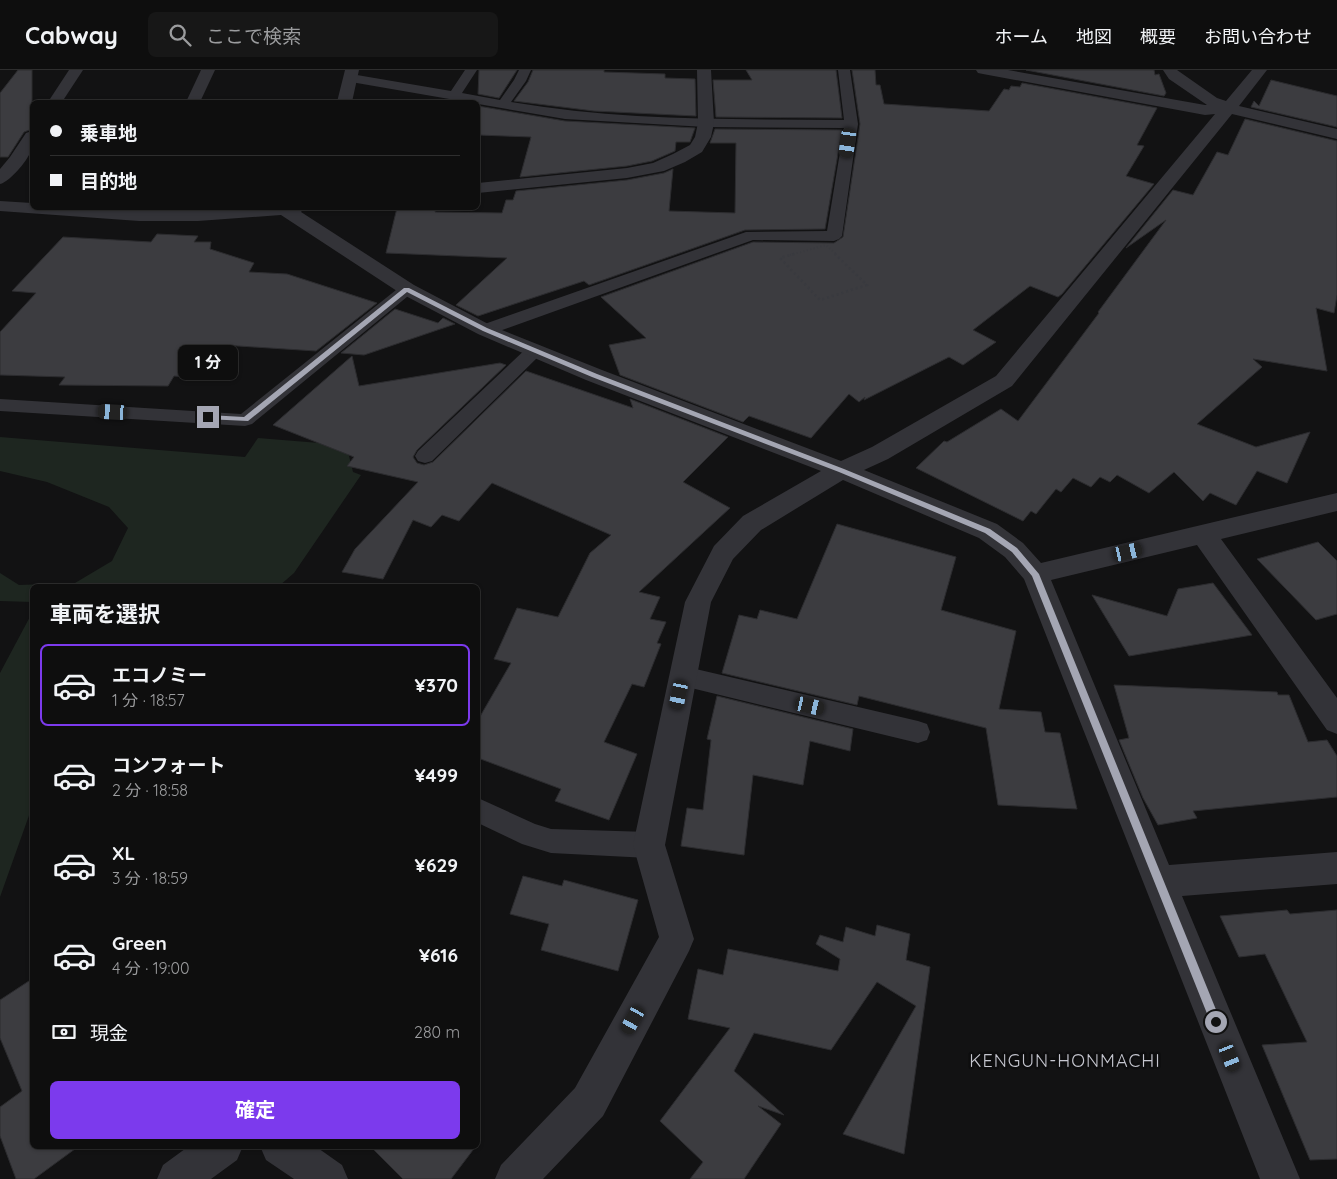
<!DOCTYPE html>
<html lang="ja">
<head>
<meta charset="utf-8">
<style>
	body { margin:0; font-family:Quicksand,"Noto Sans JP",sans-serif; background:#171717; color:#f1f3f6; height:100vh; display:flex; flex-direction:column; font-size:19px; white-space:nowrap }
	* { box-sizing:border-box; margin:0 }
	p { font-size:16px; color:#9b9c9e }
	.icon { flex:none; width:28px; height:28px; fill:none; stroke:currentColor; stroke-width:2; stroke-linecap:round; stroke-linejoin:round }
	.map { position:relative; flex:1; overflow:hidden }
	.side { position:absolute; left:30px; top:514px; width:450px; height:565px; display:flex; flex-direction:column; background:#0e0e0e; border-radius:8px; box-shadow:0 1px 4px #0004,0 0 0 1px #2e2e2e }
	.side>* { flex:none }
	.hud { position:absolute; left:30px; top:30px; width:450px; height:110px; border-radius:8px; box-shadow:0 1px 4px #0004,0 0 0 1px #2e2e2e; display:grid; align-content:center; height:110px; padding:0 20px; background:#0e0e0e }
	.end { position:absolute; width:22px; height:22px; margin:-11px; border:6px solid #a4a6b3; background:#111; box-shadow:0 0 0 2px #111 }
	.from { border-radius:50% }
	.bubble { position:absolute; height:35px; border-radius:8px; background:#0e0e0e; box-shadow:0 1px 4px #0004,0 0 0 1px #2e2e2e; font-size:16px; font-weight:700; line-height:35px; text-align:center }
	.car { position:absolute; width:15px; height:30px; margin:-15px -8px; border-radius:6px; box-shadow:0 0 4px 1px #0007; background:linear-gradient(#222 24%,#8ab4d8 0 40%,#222 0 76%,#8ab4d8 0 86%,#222 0) }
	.hud b { display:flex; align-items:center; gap:18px; height:48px; font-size:19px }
	.hud b+b { border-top:1px solid #2e2e2e }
	.hud i { width:12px; height:12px; background:#f1f3f6 }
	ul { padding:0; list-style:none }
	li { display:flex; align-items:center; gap:15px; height:82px; margin:0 10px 8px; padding:0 10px; border:2px solid transparent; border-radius:8px }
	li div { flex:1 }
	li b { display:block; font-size:19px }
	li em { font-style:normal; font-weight:700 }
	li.current { border-color:#7c3aed }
	li>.icon { width:45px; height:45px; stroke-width:1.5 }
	h2 { padding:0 20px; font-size:22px; line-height:60px }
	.pay { display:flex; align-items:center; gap:12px; height:55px; padding:0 20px; font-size:19px }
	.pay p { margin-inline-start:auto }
	.cta { display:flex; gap:10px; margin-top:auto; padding:10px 20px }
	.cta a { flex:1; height:58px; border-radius:8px; background:#7c3aed; color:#fff; font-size:20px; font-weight:700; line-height:58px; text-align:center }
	header { display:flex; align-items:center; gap:30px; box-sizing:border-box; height:70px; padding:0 25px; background:#0e0e0e; border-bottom:1px solid #2e2e2e }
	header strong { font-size:24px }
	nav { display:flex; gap:28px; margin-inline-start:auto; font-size:18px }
	.search { width:350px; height:45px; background:#171717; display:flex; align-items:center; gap:12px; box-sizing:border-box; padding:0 18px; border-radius:8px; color:#9b9c9e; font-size:19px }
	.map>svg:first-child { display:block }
</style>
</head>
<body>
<header>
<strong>Cabway</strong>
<div class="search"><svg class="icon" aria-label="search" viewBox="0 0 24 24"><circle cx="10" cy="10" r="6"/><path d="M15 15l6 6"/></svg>ここで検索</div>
<nav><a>ホーム</a><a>地図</a><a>概要</a><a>お問い合わせ</a></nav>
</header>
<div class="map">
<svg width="1337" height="1109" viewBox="0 0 1337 1109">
	<rect width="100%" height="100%" fill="#121213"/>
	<path fill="#1e2620" d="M0,367L245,387L258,368L344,375L348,382L353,402L361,405L294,503L279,516H32V532L0,531V503L19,515L75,513L112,491L128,458L109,437L47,412L0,401Z
		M32,543V737L0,827V603Z"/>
	<path fill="#3c3c40" stroke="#2c2c2f" d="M18,0H32V59L24,62L8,87H0V23Z
		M479,0H517L499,28L478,24Z
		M533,0H604V2L665,4V8L695,9L696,46L594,41L514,31L528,12Z
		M746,0H836L842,48L716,47L713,10H752Z
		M852,0H875L876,15H880L884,34L989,41L1004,19L1009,20L1011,16L1020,17L1022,13L1157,38L1137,75L1144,76L1126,106L1154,114L1062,224L1058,227L1030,216L973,260L996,272L963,295L949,287L864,330L865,327L859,332L849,324L811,368L749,346L743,352L620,305L609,275L646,268L601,227L753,172L834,173L843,167L860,54Z
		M1026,0H1154L1155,5L1159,4L1166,23L1164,26Z
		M1271,10L1337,26V57L1251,37L1254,31L1259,36Z
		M478,36L565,51L695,58L690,72H676L675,81L652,91L627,96L520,107L531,67L478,65Z
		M1245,49L1337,71V225L1334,243L1316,238L1327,301L1253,289L1262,297L1197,354L1256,377L1310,362L1287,413L1257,401L1236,435L1210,423L1203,431L1174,402L1149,423L1117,405L1110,412L1100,407L1091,417L1073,408L1061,422L1056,419L1036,444L1031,441L1023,451L916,398L944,371L947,372L1001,339L1018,351L1099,243L1098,242L1166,150L1126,178L1173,120L1193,125L1217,82L1228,85Z
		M715,59L842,60L825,159L745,160L589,215L584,211L478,246L456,235L507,188L386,183L397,138H436L435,142L502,143L506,130H513L516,121L627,110L664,103L673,99L669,141L735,143L736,73H710Z
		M157,164L198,166L194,172H211L210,179L254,193L249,202L287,204L377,233L316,281L223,275L203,308L174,306L168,316L59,315L65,307L0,305V262L36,223L12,221L63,167L151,172Z
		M395,239L438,253L443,248L455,254L364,285L341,283Z
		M352,286L359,316L500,293L506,295L417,380L413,387L417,393L424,395L433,392L526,301L633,338L630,329L728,367L683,412L730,438L639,522L660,527L650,549L666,552L657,573L661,574L644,617L632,614L604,672L637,684L609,750L555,731L561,719L478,688V650L511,593L494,589L517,538L558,547L590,483L611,465L492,413L459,451L442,445L431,457L413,450L383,509L342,502L355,479L418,412L347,396L354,387L273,355Z
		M837,454L956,487L941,540L1016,561L999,639L1041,642L1045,662L1060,663L1077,739L998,735L986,658L859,626L857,635L722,603L739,545L757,549L760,540L797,549Z
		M1318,472L1337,491V544L1316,550L1257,489Z
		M1213,513L1252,565L1129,586L1092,525L1167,546L1178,519Z
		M1114,615L1277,622L1278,625H1289L1308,672L1327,670L1337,686V727L1193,741L1197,748L1158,755L1143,728L1119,670L1129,668Z
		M717,626L853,659L850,681L810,671L803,715L753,705L744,785L681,776L687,738L703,740L711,670L707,669Z
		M523,806L562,816L564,810L638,830L618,901L541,880L549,854L510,844Z
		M1287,840L1290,844L1337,840V1089L1310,1090L1262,975L1307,972L1265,884L1239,887L1220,846Z
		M877,855L910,864L906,890L930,897L904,1084L843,1064L916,936L877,912L831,980L754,963L734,1001L784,1045L758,1036L781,1054L744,1109H690L703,1092L660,1051L730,958L688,949L698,899L723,905L728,879L838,901L840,889L816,874L820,865L843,872L846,857L875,866Z
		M32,909V1076H79L34,1109H16L0,1066V1037L22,1021L0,968V930Z
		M370,1076H476L451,1109H403Z"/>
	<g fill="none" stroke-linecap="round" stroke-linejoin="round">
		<path stroke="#393a3f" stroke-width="2" stroke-dasharray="1 2.5" stroke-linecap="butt" d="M790,185L826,175L837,185"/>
		<path stroke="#393a3f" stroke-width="2.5" stroke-dasharray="2 3" stroke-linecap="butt" d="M794,184L780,188L820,230L867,215L835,184"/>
		<path fill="#333338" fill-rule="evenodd" d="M465,0H477L462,23L500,30L514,10L519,0H531L526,11L511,32C621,51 733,49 844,50L838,0H850L858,54L842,166L839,169L834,171L753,170L491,264L485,265L479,264L476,260L479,256L746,162L827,161L844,58L706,57L565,49L351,12L345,8L351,4L451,21Z
			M407,214L413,216L415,219L413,222L252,354L245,356L0,341V329L241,344L401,216Z
			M535,275L541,276L544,280L541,284L432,391L425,393L418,391L415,386L418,381L529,276Z
			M683,596L918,651L927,654L930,662L927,670L918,673L683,616L675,613L671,606L675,599Z
			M478,728L535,754L551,759L649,762L658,766L662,775L658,784L649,788L551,783L522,774L478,753Z"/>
		<path fill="#333338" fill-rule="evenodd" d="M69,0H83L62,32H48Z
			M201,0H215L200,32H186Z
			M345,0H359L352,32H337Z
			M697,0H711L714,53L711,67L702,82L685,92L664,101L627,108L478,123V113L627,98L653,93L673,84L690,75L695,67L698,53Z
			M976,0H1008L1205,35H1207L1169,9L1163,0H1177L1217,28L1226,31L1252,0H1267L1239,36L1337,59V69L1232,44L1012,316L888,389L864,400L997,454L1023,473L1041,493L1337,423V441L1221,469L1337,628V664L1327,660L1197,475L1051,510L1169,795L1337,782V814L1182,826L1300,1109H1260L1024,509L1005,487L979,468L843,410L761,460L733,489L711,532L665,775L694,869L689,881L603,1046L543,1109H495L501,1095L575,1018L659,867L633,775L685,532L714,476L743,446L821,401L586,310L478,264L400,223L281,145L198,151H139L0,141V131L32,133V138H97L139,141L304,138L301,142L414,215L492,256L602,300L841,391L872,377L996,306L1215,44L1205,45L983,4L978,3Z
			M32,61C33,65 34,73 32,78C30,88 10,112 0,114V99L10,87L26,63Z
			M189,1076H243L237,1090L211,1109H157L163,1095Z
			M260,1076H315L342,1095L348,1109H294L266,1090Z"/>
	</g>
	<path fill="#a4a6b3" d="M404,218H409L487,258L597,304L844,399L990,459L1017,478L1039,504L1221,952L1220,956L1216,957L1212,956L1032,506L1012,482L985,463L839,402L592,307L483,261L407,222L248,351L205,349V346L208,345L244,347Z"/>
	<g text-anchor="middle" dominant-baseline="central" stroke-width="5" stroke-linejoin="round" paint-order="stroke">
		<g font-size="18" letter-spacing="1" fill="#c5c6cf" stroke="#0d0d0e">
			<text x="1065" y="990">KENGUN-HONMACHI</text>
		</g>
	</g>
</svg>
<i class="end from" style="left:1216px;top:952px"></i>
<i class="end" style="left:208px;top:347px"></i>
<div class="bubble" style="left:178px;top:275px;width:60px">1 分</div>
<i class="car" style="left:848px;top:73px;rotate:188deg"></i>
<i class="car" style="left:113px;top:342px;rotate:273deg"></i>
<i class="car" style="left:1128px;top:482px;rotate:77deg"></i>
<i class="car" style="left:679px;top:625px;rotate:192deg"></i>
<i class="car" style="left:810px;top:636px;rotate:103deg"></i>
<i class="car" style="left:633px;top:950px;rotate:209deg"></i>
<i class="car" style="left:1230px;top:987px;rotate:158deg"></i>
<div class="hud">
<b><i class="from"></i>乗車地</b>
<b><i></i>目的地</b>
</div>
<section class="side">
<h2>車両を選択</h2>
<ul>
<li class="current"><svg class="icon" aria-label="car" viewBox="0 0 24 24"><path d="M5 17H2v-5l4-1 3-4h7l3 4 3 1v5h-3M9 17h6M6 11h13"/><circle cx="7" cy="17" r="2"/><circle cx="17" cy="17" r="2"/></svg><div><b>エコノミー</b><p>1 分 · 18:57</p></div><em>¥370</em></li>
<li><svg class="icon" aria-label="car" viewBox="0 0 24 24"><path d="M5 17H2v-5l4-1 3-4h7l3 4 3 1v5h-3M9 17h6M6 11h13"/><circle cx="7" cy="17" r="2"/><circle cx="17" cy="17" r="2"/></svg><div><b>コンフォート</b><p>2 分 · 18:58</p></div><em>¥499</em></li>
<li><svg class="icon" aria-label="car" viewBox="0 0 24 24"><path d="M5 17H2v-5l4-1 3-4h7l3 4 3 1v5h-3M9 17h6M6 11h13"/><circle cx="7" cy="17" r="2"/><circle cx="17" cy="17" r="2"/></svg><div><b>XL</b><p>3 分 · 18:59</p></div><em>¥629</em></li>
<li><svg class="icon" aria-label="car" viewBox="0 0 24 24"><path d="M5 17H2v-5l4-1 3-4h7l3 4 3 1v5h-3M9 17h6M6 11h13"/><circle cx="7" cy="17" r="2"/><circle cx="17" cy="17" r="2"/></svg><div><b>Green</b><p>4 分 · 19:00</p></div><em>¥616</em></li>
</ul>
<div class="pay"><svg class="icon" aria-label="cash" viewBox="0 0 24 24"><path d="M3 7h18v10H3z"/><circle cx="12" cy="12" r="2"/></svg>現金<p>280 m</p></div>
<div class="cta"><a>確定</a></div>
</section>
</div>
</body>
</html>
